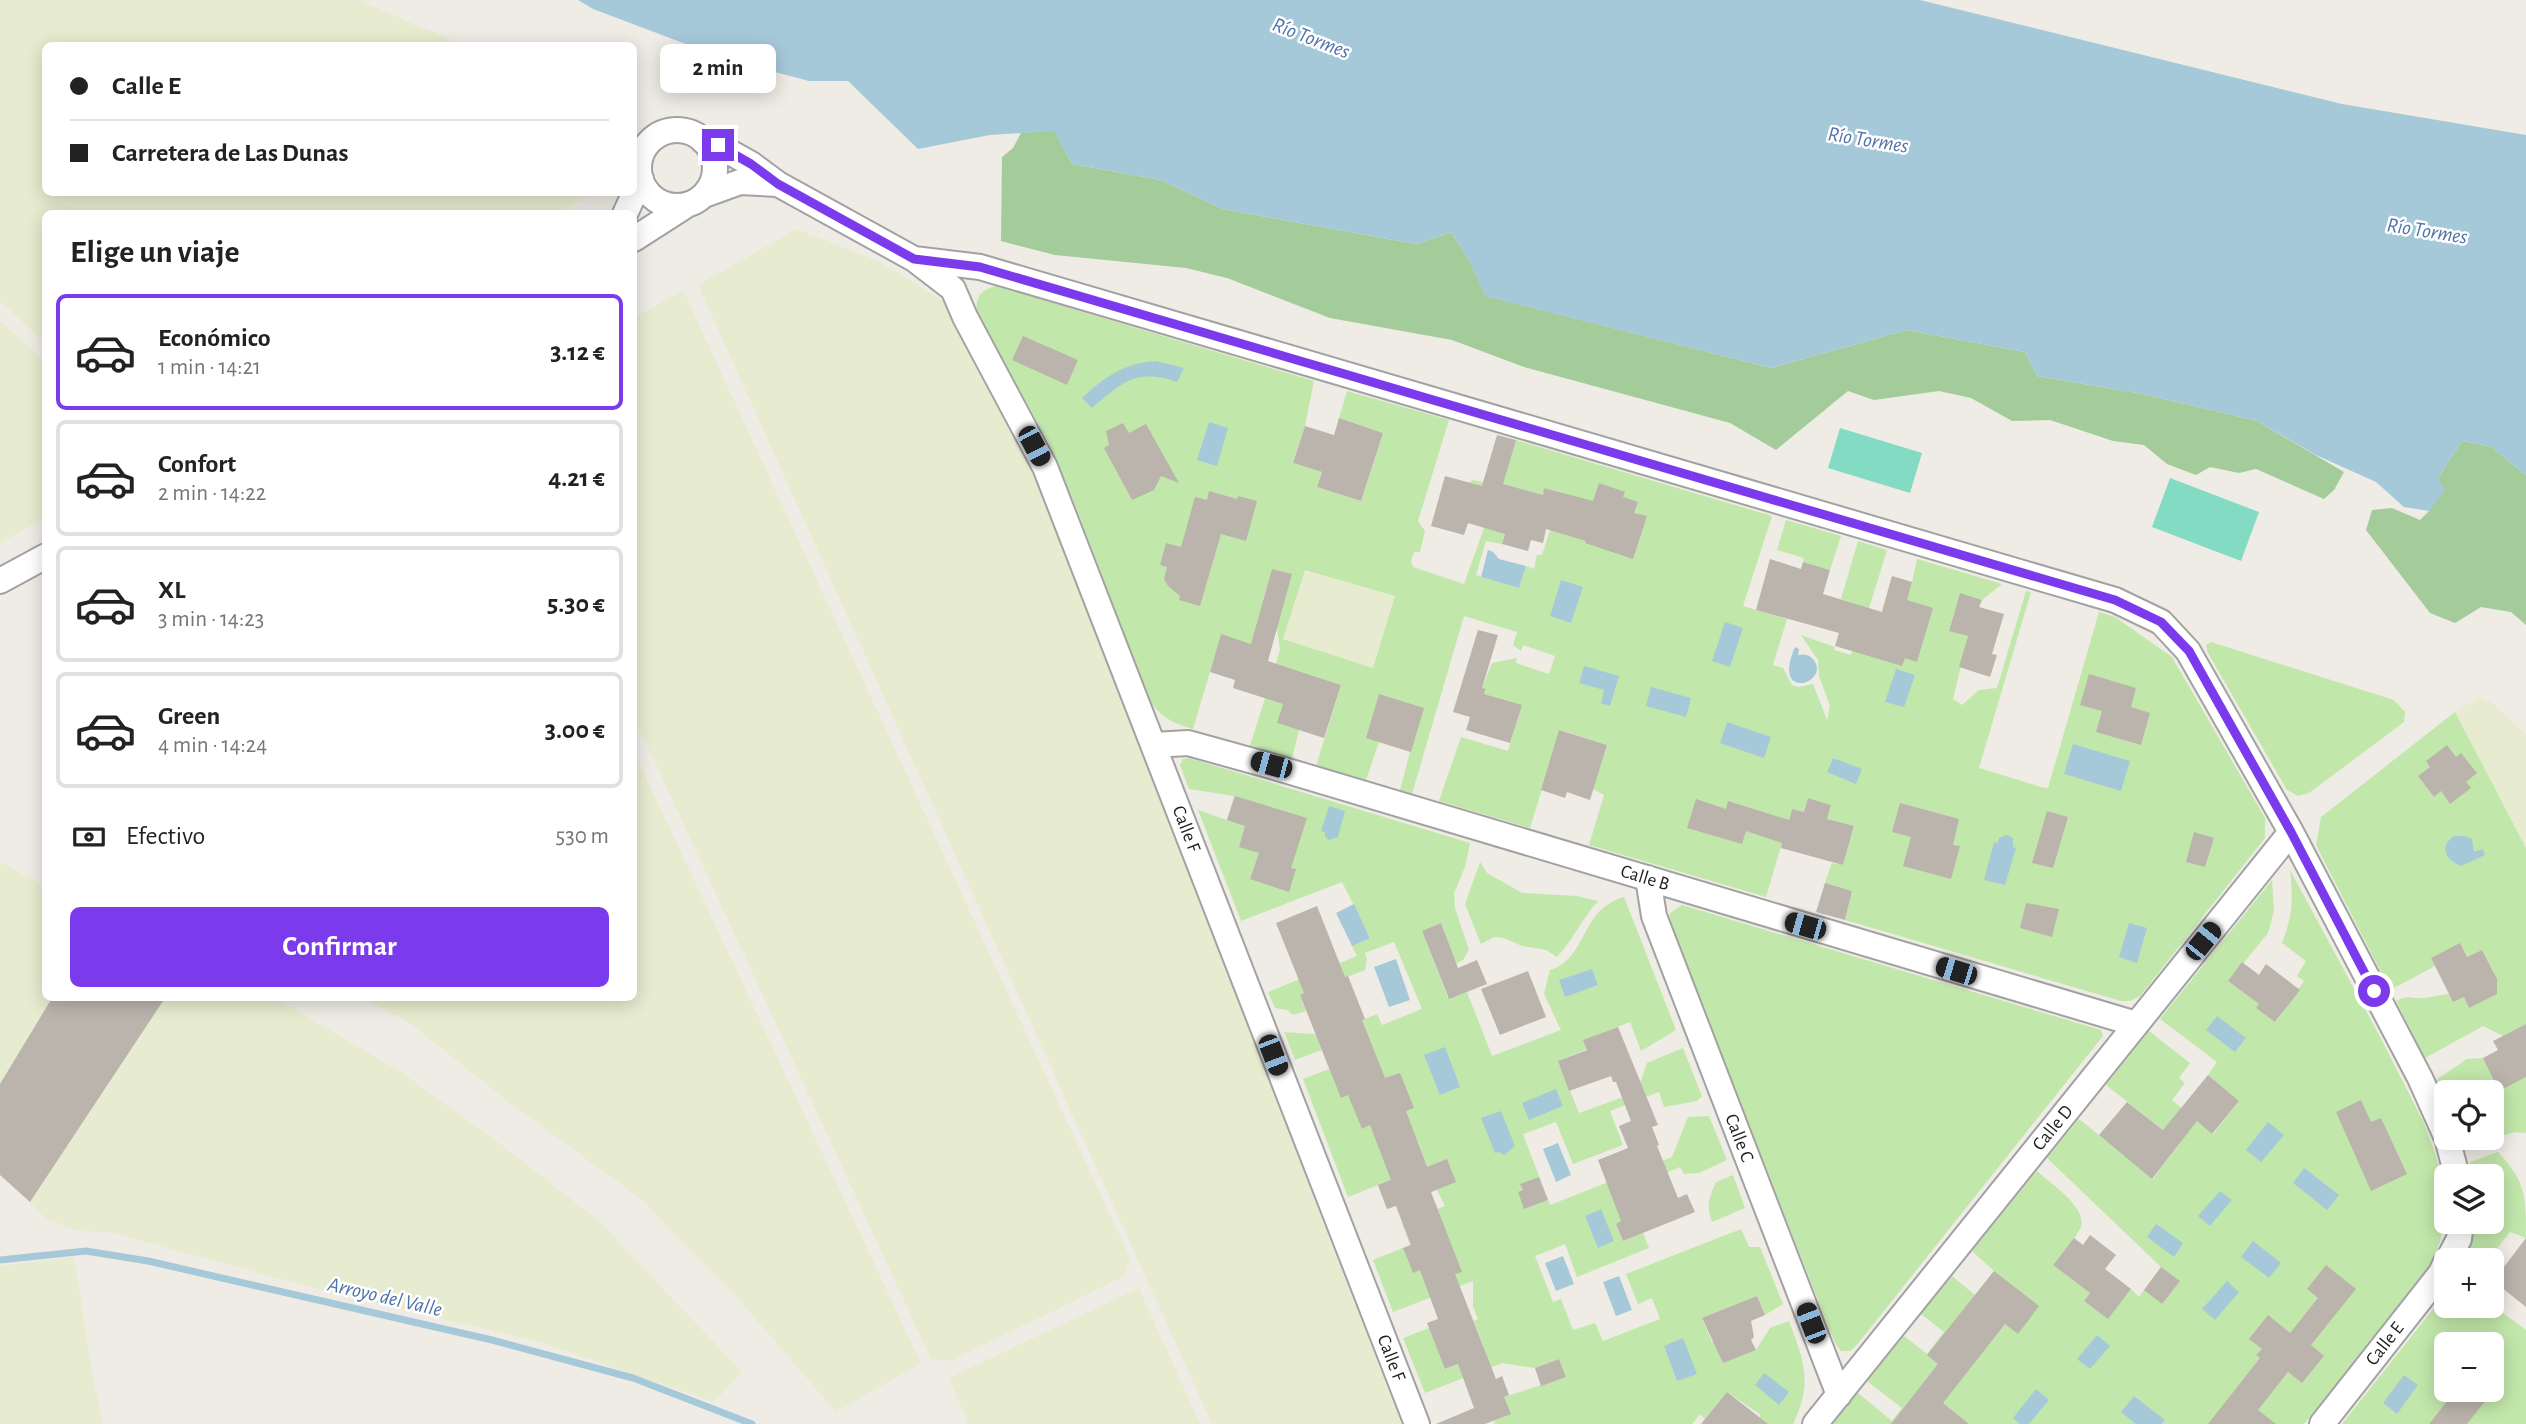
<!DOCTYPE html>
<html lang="es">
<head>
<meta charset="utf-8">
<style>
	body { margin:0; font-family:"Alegreya Sans",sans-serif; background:#f2f2f2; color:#222; height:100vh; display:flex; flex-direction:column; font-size:26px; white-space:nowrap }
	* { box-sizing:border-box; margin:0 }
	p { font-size:23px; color:#767676 }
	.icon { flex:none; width:38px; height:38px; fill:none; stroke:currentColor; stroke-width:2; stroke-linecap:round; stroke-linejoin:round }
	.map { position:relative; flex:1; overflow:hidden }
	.drawer { position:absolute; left:42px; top:210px; width:595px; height:791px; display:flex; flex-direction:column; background:#fff; border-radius:10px; box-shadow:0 4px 18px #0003 }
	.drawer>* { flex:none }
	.top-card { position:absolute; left:42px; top:42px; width:595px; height:154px; border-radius:10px; box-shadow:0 4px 18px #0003; display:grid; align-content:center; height:154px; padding:0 28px; background:#fff }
	.buttons { position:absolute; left:2434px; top:1080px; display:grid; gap:14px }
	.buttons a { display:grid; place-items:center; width:70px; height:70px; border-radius:10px; background:#fff; box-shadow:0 4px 18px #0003; font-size:35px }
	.end { position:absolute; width:32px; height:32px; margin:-16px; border:9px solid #7c3aed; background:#fff; box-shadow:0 0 0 4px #fff }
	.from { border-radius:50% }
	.bubble { position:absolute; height:49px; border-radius:10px; background:#fff; box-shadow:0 4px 18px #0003; font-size:23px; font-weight:700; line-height:49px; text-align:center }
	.car { position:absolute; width:21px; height:42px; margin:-21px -10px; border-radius:9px; box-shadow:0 0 5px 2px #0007; background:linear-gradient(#222 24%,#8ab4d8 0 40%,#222 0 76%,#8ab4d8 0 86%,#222 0) }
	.top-card b { display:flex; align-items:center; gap:24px; height:66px; font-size:26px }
	.top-card b+b { border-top:2px solid #e0e0e0 }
	.top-card i { width:18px; height:18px; background:#222 }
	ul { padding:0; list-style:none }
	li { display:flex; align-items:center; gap:21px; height:116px; margin:0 14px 10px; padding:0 14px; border:4px solid #e0e0e0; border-radius:10px }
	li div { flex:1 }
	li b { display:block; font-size:26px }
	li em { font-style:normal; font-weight:700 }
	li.on { border-color:#7c3aed }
	li>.icon { width:63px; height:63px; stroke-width:1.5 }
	h2 { padding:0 28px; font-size:32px; line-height:84px }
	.pay { display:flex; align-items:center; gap:18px; height:77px; padding:0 28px; font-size:26px }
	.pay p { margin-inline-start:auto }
	.action { display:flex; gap:14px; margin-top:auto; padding:14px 28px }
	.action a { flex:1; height:80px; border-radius:10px; background:#7c3aed; color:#fff; font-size:28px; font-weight:700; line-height:80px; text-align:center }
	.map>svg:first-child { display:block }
</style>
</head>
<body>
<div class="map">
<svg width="2526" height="1424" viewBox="0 0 2526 1424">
	<rect width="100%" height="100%" fill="#eeece4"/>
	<path fill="#e7ecd0" d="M0,0H358L463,45L46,46V192L590,193L565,209L563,214H46L45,343L0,301Z
		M797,229L880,262L943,301L1033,471L1401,1424H1212L698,285Z
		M683,290L1130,1258L1123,1277L950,1361L931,1359L634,717V318Z
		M0,321L46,362L45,518L0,543Z
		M1305,569L1395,596L1373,668L1283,639Z
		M2479,697L2494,704L2526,735V848L2455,712Z
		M634,752L921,1363L836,1412L741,1302L642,1200L501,1096L414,1026L364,998H634Z
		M0,862L45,886L46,998H52L0,1084Z
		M165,998H275L401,1072L511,1152L600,1222L742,1372L714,1402L543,1343L326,1291L108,1232L79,1231L46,1219L30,1202Z
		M74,1257L93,1378L103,1424H0V1266Z
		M1139,1288L1200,1424H969L949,1378Z"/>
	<path fill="#c2e7ab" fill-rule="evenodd" d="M995,286L1314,381L1305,426L1293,463L1322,472L1317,487L1361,501L1383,433L1339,418L1347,391L1449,420L1418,521L1425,531L1420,552H1414L1411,561L1413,567L1464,584L1484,528L1468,485L1472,480L1483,482L1487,470L1516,440L1772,516L1743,606L1787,619L1773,665L1783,668L1792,685L1799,687L1813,684L1827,720L1830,706L1819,676L1818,660L1801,635L1835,647L1834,650L1851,655L1865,608L1841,599L1858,541L1887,550L1863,628L1880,619L1892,576L1912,582L1917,559L2002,584L1982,600L1960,594L1949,630L1968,636L1953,699L1962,705L1979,690L1997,688L2026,591L2031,592L1979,768L2041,787L2048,788L2099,612L2115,617L2172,657L2265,818V838L2140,996L2130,1001H2121L1845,920L1852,891L1825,883L1832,863L1843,865L1854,827L1827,819L1831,805L1808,798L1804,812L1792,809L1766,897L1589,845L1604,795L1593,789L1607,745L1560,730L1530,828L1439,801L1461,737L1508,751L1521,706L1484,694L1486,690L1482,688L1492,663L1517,658L1516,663L1549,674L1555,656L1523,645L1521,651L1513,645L1517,632L1464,616L1412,794L1400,790L1410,752L1379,742L1366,780L1316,766L1341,685L1295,670L1277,723L1299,730L1292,758L1250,746L1280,650L1275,614L1291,574L1272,569L1261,609L1265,611L1271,650L1221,635L1193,729C1174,723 1160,718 1150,700L1074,502L1049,443L977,314C975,298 979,291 995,286ZM1517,488L1543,495L1545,488L1562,493L1542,555H1537L1534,569L1526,566L1519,588L1476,575L1486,541L1502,544ZM1305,570L1395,596L1373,668L1283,639Z
		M1786,520L1841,536L1830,570L1803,562L1804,558L1777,550Z
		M2211,642L2394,700L2405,712L2404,722L2309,793L2298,796L2287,790L2208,653L2206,645Z
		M2455,712L2526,848V1024L2503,1036L2483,1026L2425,1058L2396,1001C2410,994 2410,999 2423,998C2442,996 2444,991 2464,997L2469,1008L2494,973L2482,950L2467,957L2460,944L2431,958L2435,966L2390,990L2316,845L2321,817Z
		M1189,758L1470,843L1465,867L1454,893L1455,908L1469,950L1463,960L1456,964L1441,923L1422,931L1448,998L1467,992L1492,1056L1561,1030L1544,994L1550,970C1588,959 1579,910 1624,897L1676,1030L1641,1051L1630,1022L1584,1040L1587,1049L1558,1061L1579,1113L1640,1091L1639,1086L1647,1063L1683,1048L1702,1096L1697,1101L1664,1107L1659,1092L1610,1111L1623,1145L1573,1164L1556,1122L1523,1134L1550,1205L1672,1157L1688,1117L1709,1116L1727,1160L1699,1173L1684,1174L1680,1167L1617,1194L1621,1221L1616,1224L1623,1241L1643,1233L1649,1248L1577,1277L1565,1244L1535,1256L1553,1302L1561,1299L1573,1330L1595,1323L1603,1341L1660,1319L1652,1298L1638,1304L1626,1274L1741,1229L1749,1247H1760L1783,1304L1765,1315L1757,1296L1702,1319L1712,1342H1715L1723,1362L1756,1350L1770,1328L1789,1321C1804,1360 1813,1384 1793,1424H1760L1756,1421L1761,1415L1727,1392L1705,1419L1700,1414L1692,1424H1495L1494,1421L1510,1414L1504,1397L1566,1377L1559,1359L1535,1368L1502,1363L1425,1393L1403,1338L1429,1328L1446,1369L1486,1353L1474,1321L1478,1319L1473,1307V1281L1393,1312L1373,1260L1410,1245L1402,1223L1445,1206L1437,1190L1387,1209L1378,1185L1348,1197L1303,1079L1329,1069L1322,1050L1295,1060L1284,1032L1326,1035L1377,1014L1382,1025L1422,1009L1394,942L1365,953L1367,959L1365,970L1300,995L1306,1011L1293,1015L1287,1010L1275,1008L1268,992L1357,956L1352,946L1370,937L1342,882L1241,921L1198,810L1227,820L1234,796L1189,789L1180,765L1183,759Z
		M1480,862L1487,873L1522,893L1577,896L1598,901C1582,918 1574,939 1557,957L1546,950L1522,946L1504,938L1494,937L1481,944L1465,904Z
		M2290,870L2379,1035L2423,1121L2434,1150L2444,1183L2445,1209L2440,1241L2430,1265L2304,1424H1832L1858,1393L1892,1421L1902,1408L1867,1381L1904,1336L1927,1354L1944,1332L1921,1314L1952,1276L1975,1295L1994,1271L1972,1251L2037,1171C2051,1184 2090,1209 2080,1229C2073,1242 2061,1253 2053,1265L2090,1293L2084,1301L2108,1318L2131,1289L2139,1297L2161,1267L2047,1158L2079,1119L2153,1179L2180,1143L2106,1085L2149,1031L2190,1063L2179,1078L2185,1083L2172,1100L2213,1134L2239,1101L2208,1075L2217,1062L2160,1019L2272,880L2274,911L2268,933L2229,981L2259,1004L2257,1008L2276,1022L2304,981L2297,976L2306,961L2282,943C2293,915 2293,899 2290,870Z
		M1682,905L2101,1030L2103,1036L1856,1346L1850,1351H1841L1835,1343L1669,922L1670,913Z
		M2483,1058L2500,1090L2526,1077V1133L2516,1132L2465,1145L2463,1138H2492V1092H2446V1100L2436,1080L2467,1059Z
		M2498,1152C2526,1182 2526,1196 2526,1238L2510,1232L2488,1260H2474L2467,1257L2477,1222H2492V1176H2473L2470,1162Z
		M1733,1175L1745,1208L1712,1222C1706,1206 1709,1197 1716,1182Z
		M2446,1293V1306L2492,1305L2526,1330V1424H2342ZM2446,1344H2492V1390H2446Z"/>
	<path fill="#a3cc9a" d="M1054,130L1072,164L1161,180L1223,209L1416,244L1451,232L1469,260L1486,296L1771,368L1907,330L2025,352L2037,376L2143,394L2257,421L2344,472L2334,490L2324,499L2256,469L2239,473L2210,467L2196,475L2167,464L2144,445L2113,441L2050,420L2012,421L1971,398L1939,391L1874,400L1848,391L1776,450L1730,423L1524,367L1452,340L1330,318L1227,278L1186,268L1055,255L1001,241L1002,157L1013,148L1021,133Z
		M2462,441L2490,446L2526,475V625L2511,612L2481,607L2455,623L2430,613L2366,530L2372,510L2392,508L2420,520L2429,511L2438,478Z"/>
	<path fill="#84dbc3" d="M1840,428L1922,453L1910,493L1828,468Z
		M2170,478L2259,512L2241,561L2152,527Z"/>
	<path fill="#a6c9da" d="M578,0H1920L2342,104L2526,135V475L2490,446L2462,441L2438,478L2445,490L2429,511L2404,507L2376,482L2316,455L2257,421L2143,394L2037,376L2025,352L1907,330L1771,368L1485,296L1469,260L1451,232L1416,244L1223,209L1161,180L1072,164L1054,131L990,135L918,149L848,81H809L723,58L593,9Z
		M1156,361L1184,368L1177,382C1135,368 1123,382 1092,408L1082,398C1104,377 1125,363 1156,361Z
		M1209,422L1228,428L1217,466L1197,460Z
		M1488,550L1493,552L1499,559L1526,566L1519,588L1481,577Z
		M1561,580L1583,587L1571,623L1550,616Z
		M1725,622L1743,628L1730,667L1712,661Z
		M1795,647L1799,649L1798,655C1804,654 1808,654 1813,659C1833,682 1770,704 1795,647Z
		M1584,666L1619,676L1610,706L1601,703L1604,690L1579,683Z
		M1896,669L1915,675L1904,707L1885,702Z
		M1651,687L1691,698L1686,717L1646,706Z
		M1727,722L1771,737L1764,758L1720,743Z
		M2073,744L2130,761L2121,791L2064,774Z
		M1833,758L1862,769L1856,784L1827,772Z
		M1329,806L1345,811L1338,837L1329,840L1325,837V832L1321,831Z
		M2006,835L2013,838V847L2016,848L2005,885L1984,880L1994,842L1998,843L1999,838Z
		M2454,836H2465L2472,839L2474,852L2483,849L2485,855L2461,866C2446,860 2438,847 2454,836Z
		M1354,904L1370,938L1352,946L1336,913Z
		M2129,923L2147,928L2137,963L2119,957Z
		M1396,959L1410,1000L1389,1007L1374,967Z
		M1592,969L1598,985L1565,997L1559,980Z
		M2217,1016L2246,1038L2235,1052L2206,1030Z
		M1445,1047L1460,1087L1440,1095L1424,1055Z
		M1556,1089L1563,1106L1529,1120L1522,1103Z
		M1501,1111L1515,1146L1504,1155L1499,1152L1495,1153L1481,1118Z
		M2268,1122L2284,1135L2261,1162L2246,1150Z
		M1558,1143L1571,1175L1556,1182L1543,1149Z
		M2304,1168L2339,1195L2327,1210L2293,1183Z
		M2220,1191L2232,1200L2210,1226L2198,1216Z
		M1601,1209L1614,1241L1598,1248L1585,1216Z
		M2156,1224L2183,1243L2174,1257L2147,1237Z
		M2253,1241L2281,1263L2269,1278L2241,1257Z
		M1563,1256L1574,1284L1556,1291L1545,1263Z
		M1619,1276L1632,1310L1616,1316L1603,1282Z
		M2227,1281L2239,1292L2215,1320L2202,1309Z
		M2097,1335L2110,1346L2090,1369L2077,1359Z
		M1683,1338L1697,1374L1677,1381L1664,1346Z
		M1764,1373L1789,1392L1779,1405L1755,1385Z
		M2404,1375L2418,1385L2397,1414L2383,1403Z
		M2036,1389L2049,1400L2029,1424H2020L2013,1418Z
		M2134,1396L2165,1420L2162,1424H2136L2121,1412Z"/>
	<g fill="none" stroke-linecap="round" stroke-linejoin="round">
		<path stroke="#a6c9da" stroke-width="7" d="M0,1260L86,1251L148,1261L492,1340L633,1378L752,1424"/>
	</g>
	<path fill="#bbb4ad" d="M1023,336L1078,360L1067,385L1012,360Z
		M1339,418L1383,433L1361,501L1317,487L1322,472L1293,463L1305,426L1334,435Z
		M1123,423L1129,433L1146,424L1179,483L1161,476L1154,490L1132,500L1104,448L1109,445L1106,431Z
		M1497,435L1516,440L1503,484L1543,495L1544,488L1593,501L1599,483L1625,492L1623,497L1638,502L1634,513L1647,516L1633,559L1585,543L1586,541L1546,529L1543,543L1531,540L1528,551L1502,544L1505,534L1468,523L1464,535L1431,526L1445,476L1482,486Z
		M1209,491L1237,499L1238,496L1257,501L1246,541L1221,534L1200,606L1179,600L1180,596L1168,586L1164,579L1167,567L1160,565L1166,543L1181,547L1195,497L1207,500Z
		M1770,559L1801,569L1803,562L1830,570L1823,594L1882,612L1892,576L1912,582L1907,600L1933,608L1917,662L1905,658L1902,666L1835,646L1839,633L1756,610Z
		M1272,569L1292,574L1268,661L1341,685L1324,738L1277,723L1283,704L1233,688L1235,680L1210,672L1221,634L1251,644Z
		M1960,593L1982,600L1979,607L2004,614L1992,654L1997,655L1990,677L1959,667L1968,636L1949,631Z
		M1478,630L1498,635L1482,688L1486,689L1484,694L1522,705L1510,743L1466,730L1470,717L1453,712Z
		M2089,674L2136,688L2131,707L2150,713L2141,745L2096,732L2102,711L2080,705Z
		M1379,694L1424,708L1411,752L1366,738Z
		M1559,730L1607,745L1590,800L1567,792L1565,798L1541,790Z
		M2447,745L2456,757L2461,753L2477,773L2466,782L2471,788L2450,804L2441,791L2434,797L2418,776L2430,767L2426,761Z
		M1235,796L1307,818L1291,868L1296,869L1289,892L1250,879L1259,853L1239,847L1245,826L1227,820Z
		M1808,798L1831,805L1827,819L1854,826L1843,865L1781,848L1782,843L1746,831L1742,844L1687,828L1696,799L1726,809L1728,801L1789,820L1792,809L1804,812Z
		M1900,803L1959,819L1953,845L1960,846L1951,879L1903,866L1911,837L1892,832Z
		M2047,811L2068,817L2053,868L2032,863Z
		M2194,832L2214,838L2205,867L2186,862Z
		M1825,883L1852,891L1845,920L1816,912Z
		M2026,903L2059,909L2052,937L2020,928Z
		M1317,906L1345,977L1348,976L1365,1019L1362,1020L1385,1078L1400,1073L1414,1108L1406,1111L1427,1167L1447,1159L1456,1182L1431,1192L1462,1272L1455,1274L1496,1379L1502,1376L1509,1395L1504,1397L1511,1414L1485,1424H1436L1474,1408L1458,1364L1445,1369L1427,1323L1438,1319L1420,1270L1413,1273L1408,1260L1403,1248L1411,1245L1396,1206L1387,1209L1378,1185L1391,1180L1370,1125L1362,1129L1348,1095L1341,1098L1300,995L1304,993L1276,923Z
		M1441,923L1458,968L1477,960L1487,984L1449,999L1422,931Z
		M2460,943L2467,957L2482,950L2497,979V994L2469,1008L2464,997L2453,1002L2431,958Z
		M2242,962L2259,975L2266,964L2300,990L2275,1022L2256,1008L2259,1004L2228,981Z
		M1528,971L1546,1017L1500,1035L1481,989Z
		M52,998H165L30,1202L0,1175V1084Z
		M2526,1024V1077L2499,1091L2483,1058L2498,1050L2493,1041Z
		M1618,1027L1658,1125L1652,1127L1659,1145L1657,1146L1678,1198L1687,1194L1695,1212L1623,1241L1616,1224L1621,1221L1598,1160L1628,1148L1619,1126L1631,1121L1616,1082H1613L1611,1076L1569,1091L1558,1061L1587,1050L1583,1040Z
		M2208,1075L2239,1101L2212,1134L2197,1121L2152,1179L2099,1135L2127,1102L2163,1130Z
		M2361,1100L2371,1122L2381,1118L2407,1174L2371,1191L2336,1112Z
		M1539,1177L1548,1200L1524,1209L1518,1192L1523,1190L1520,1184Z
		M2090,1235L2116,1255L2105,1269L2131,1289L2108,1319L2084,1301L2090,1293L2053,1265L2074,1238L2083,1245Z
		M2526,1238V1307L2496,1283L2499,1278L2497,1276Z
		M2326,1265L2356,1289L2311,1345L2324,1356L2302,1383L2288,1372L2258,1410L2276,1424H2208L2260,1358L2256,1355L2262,1349L2249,1339L2268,1315L2290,1333L2318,1298L2307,1289Z
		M2161,1267L2180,1281L2162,1304L2144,1290Z
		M1994,1271L2039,1306L2018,1334L2005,1324L1943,1403L1969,1424H1891L1938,1364L1927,1355Z
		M1757,1296L1765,1315L1751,1321L1754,1337L1751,1340L1756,1350L1723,1363L1702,1318Z
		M1559,1359L1566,1377L1541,1386L1535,1368Z
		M2456,1390H2494L2467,1424H2429Z
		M1727,1392L1768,1424H1701Z"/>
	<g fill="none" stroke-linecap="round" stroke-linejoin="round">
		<g stroke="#a2a2a2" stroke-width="28">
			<path id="minor" d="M639 168a38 38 0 1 1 76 0a38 38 0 1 1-76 0Z
				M703,141L717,145L751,164L778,184L914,259L953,289L965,317L1045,467L1417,1424
				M704,195L740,182L777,184
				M625,214L641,179
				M634,239L687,205
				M914,259L980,267L2115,600L2161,622L2188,651L2291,832L2420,1078L2446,1136
				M0,581L46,556
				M1153,745L1188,743L1271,766L2136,1024
				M1648,878L1654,916L1839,1395
				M2447,1138L2457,1176
				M2448,1260L2459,1239L2461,1222
				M1815,1424L2291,832
				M2322,1424L2441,1273L2446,1262"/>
		</g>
		<use href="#minor" stroke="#fff" stroke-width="24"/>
	</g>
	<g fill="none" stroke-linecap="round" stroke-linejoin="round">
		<path stroke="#7c3aed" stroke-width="9" d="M718,145L751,164L778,184L914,259L980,267L2115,600L2161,622L2189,651L2291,832L2374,991"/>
	</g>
	<g text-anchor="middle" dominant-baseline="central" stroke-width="5" stroke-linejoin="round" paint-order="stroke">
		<g font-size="19" fill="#1e1e1e" stroke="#fff">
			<text transform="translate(1186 829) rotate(69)">Calle F</text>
			<text transform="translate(1645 878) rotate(17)">Calle B</text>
			<text transform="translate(2053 1128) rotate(-51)">Calle D</text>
			<text transform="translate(1739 1138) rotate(69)">Calle C</text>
			<text transform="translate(2385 1344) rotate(-52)">Calle E</text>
			<text transform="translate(1391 1358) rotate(69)">Calle F</text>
		</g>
		<g font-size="21" font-style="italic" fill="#4e72a9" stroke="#fff">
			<text transform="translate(1311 38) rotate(21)">Río Tormes</text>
			<text transform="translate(1868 140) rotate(9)">Río Tormes</text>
			<text transform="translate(2427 231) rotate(9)">Río Tormes</text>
			<text transform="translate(385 1297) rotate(13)">Arroyo del Valle</text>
		</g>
	</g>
</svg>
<div class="buttons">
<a><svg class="icon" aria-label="locate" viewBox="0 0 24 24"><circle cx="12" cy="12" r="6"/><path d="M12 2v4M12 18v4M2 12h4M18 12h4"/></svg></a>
<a><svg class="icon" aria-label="layers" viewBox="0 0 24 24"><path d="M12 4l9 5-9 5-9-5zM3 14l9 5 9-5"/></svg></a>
<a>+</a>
<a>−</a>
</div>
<i class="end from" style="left:2374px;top:991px"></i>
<i class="end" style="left:718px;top:145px"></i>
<div class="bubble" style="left:660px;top:44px;width:116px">2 min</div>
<i class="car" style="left:1034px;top:446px;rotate:152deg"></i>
<i class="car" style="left:1271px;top:765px;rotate:285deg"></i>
<i class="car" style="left:1805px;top:926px;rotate:286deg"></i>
<i class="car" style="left:2203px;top:941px;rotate:39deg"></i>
<i class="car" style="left:1956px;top:971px;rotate:287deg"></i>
<i class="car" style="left:1273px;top:1055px;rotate:159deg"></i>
<i class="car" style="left:1811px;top:1323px;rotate:339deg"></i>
<div class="top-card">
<b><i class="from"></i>Calle E</b>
<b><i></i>Carretera de Las Dunas</b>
</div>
<section class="drawer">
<h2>Elige un viaje</h2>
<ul>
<li class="on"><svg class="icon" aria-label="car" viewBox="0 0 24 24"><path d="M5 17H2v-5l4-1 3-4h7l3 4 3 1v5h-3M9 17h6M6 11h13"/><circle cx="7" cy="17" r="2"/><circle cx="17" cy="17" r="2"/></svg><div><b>Económico</b><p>1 min · 14:21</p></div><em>3.12 €</em></li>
<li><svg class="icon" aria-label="car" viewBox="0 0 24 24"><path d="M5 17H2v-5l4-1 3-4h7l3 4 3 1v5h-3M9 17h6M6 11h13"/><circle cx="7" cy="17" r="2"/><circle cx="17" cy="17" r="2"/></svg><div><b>Confort</b><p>2 min · 14:22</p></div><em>4.21 €</em></li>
<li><svg class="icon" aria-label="car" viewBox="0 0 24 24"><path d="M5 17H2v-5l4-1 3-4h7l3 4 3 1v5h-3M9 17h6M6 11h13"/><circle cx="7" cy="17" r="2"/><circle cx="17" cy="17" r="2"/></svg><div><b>XL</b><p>3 min · 14:23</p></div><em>5.30 €</em></li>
<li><svg class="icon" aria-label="car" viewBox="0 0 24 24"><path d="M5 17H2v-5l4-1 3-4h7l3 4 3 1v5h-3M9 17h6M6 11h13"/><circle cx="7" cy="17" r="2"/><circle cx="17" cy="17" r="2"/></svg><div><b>Green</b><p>4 min · 14:24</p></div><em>3.00 €</em></li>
</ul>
<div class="pay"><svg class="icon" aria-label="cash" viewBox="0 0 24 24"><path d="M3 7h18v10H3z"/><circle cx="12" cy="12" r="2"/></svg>Efectivo<p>530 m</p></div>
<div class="action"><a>Confirmar</a></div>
</section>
</div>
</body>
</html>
